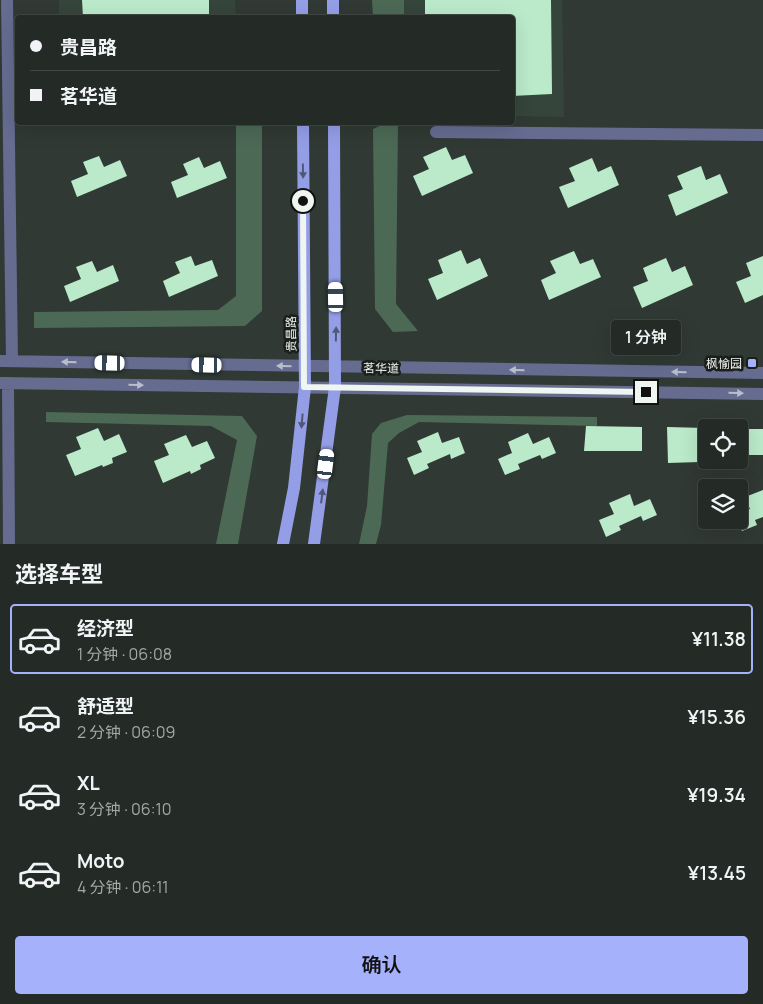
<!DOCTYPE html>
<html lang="zh">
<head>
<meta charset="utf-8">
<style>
	body { margin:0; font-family:Manrope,"Noto Sans SC",sans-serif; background:#303732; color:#f1f3f6; height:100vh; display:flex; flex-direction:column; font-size:19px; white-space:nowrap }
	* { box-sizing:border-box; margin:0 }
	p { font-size:16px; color:#a3a7a7 }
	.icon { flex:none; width:28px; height:28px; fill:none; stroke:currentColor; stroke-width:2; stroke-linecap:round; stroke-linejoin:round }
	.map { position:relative; height:544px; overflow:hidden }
	.panel { display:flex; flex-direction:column; background:#242b26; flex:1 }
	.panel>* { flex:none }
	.top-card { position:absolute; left:15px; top:15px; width:500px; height:110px; border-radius:5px; box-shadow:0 5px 20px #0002,0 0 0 1px #414743; display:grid; align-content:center; height:110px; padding:0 15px; background:#242b26 }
	.buttons { position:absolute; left:698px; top:419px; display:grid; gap:10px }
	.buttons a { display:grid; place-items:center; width:50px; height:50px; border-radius:5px; background:#242b26; box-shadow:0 5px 20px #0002,0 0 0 1px #414743; font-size:25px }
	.end { position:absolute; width:22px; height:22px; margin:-11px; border:6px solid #eff5f1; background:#111; box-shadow:0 0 0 2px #111 }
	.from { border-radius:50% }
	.bubble { position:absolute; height:35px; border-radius:5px; background:#242b26; box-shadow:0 5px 20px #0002,0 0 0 1px #414743; font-size:16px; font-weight:600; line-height:35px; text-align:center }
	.car { position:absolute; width:15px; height:30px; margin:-15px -8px; border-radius:6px; box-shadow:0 0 4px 1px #0007; background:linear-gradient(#fff 24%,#345 0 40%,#fff 0 76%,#345 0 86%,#fff 0) }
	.top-card b { display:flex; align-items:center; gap:18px; height:48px; font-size:19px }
	.top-card b+b { border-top:1px solid #414743 }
	.top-card i { width:12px; height:12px; background:#f1f3f6 }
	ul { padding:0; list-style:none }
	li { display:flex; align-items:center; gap:15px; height:70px; margin:0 10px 8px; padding:0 5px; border:2px solid transparent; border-radius:5px }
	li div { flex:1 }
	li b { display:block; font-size:19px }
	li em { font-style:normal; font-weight:600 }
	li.selected { border-color:#a6b1fc }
	li>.icon { width:45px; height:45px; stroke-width:1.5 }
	h2 { padding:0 15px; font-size:22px; line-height:60px }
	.button { display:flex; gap:10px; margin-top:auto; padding:10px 15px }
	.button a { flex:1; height:58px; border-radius:5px; background:#a6b1fc; color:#111; font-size:20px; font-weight:600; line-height:58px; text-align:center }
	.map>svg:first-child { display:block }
</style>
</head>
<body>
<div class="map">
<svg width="763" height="544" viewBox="0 0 763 544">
	<rect width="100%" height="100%" fill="#303933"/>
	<path fill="#35453b" d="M59,0H235L236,17H59Z
		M404,0H562L564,117L513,116L512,18L404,17Z"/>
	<path fill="#4c6956" d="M372,0H404V17H373Z
		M236,123H262V311L245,326L34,328V312L218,310L236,296Z
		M386,123H398L396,304L418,331L393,332L375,309L373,129Z
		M46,412L242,416L257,436L238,544H216L237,440L211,426L46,422Z
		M407,415L597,417V426L419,422L399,433L388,443L381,525L376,544H359L367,506L372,434L381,423Z"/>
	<path fill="#baeaca" d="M82,0H209V15L83,17Z
		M425,0H551L552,94L512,96V18H425Z
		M446,147L452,160L465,155L473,173L422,196L413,176L429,169L423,157Z
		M99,156L104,167L120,160L127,176L77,197L71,181L88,174L83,162Z
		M199,157L204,168L220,161L227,178L177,198L171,182L188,175L183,164Z
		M592,158L598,172L611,166L619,185L568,208L559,187L575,181L569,168Z
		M701,166L706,180L720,174L728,193L676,216L668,195L683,189L677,176Z
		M461,250L467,264L480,258L488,276L437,300L428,279L443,273L438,260Z
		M574,251L580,264L593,259L601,277L549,300L541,280L556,273L550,261Z
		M191,256L195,266L212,260L218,276L169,297L163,281L180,273L175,262Z
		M763,256V295L745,303L736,282L751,276L746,263Z
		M666,258L672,272L685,266L693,285L642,308L633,287L648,281L643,268Z
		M92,261L97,272L113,265L119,281L70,302L64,286L81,279L76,267Z
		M586,426L642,427V451H584Z
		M667,427L706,428V455H699L700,462L668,463Z
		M98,428L104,441L119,434L127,452L112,458L113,463L103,467L102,465L75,476L66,455L81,449L76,437Z
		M739,429H763V455H739Z
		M438,432L442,443L459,437L465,453L451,459L450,454L427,464L429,468L414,475L407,458L422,452L417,441Z
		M528,433L533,444L549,437L556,453L542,459L540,455L518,464L520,469L505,475L498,459L512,453L508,442Z
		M186,435L192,447L207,441L215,458L200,465L201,469L191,474L190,471L163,483L154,461L169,455L164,444Z
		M763,490V517L755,520L757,525L742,531L739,524V513L750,509L745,497Z
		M630,494L634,506L650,499L657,515L643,521L641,516L619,526L621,530L606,537L599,520L614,514L609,503Z"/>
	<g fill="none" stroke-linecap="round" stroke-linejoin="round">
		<path stroke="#666c90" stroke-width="12" d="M7,0L12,361
			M436,132L763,135
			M0,361L763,373
			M0,383L763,394
			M8,383L9,544"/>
		<path stroke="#949ee7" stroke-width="12" d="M302,0V18
			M333,0V18
			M283,544L294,488L305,387L303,122
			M314,544L335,387L334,122"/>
	</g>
	<defs><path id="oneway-solid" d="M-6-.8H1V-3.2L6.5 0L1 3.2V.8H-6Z" transform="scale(1.25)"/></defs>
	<g fill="#515877">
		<use href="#oneway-solid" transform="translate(303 171) rotate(89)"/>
		<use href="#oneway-solid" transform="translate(336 334) rotate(-89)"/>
		<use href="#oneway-solid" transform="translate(302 421) rotate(95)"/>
		<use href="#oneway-solid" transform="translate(322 496) rotate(-83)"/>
	</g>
	<g fill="#b8beca">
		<use href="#oneway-solid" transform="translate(69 362) rotate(-179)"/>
		<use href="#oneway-solid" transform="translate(284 366) rotate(-179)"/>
		<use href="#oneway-solid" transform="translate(517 370) rotate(-179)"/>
		<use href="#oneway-solid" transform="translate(679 372) rotate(-179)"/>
		<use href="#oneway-solid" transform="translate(136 385) rotate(1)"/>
		<use href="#oneway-solid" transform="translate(736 393) rotate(1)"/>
	</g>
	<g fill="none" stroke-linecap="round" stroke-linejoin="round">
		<path stroke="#eff5f1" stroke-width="6" d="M303,201L304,387L646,392"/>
	</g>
	<rect fill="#a6b1fc" stroke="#1b1f1c" stroke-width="2" x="747" y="358" width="10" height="10" rx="2.5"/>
	<g text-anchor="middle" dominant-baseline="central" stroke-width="5" stroke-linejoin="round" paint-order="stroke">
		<g font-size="12" fill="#eff5f1" stroke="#1b1f1c">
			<text transform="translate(291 334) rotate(-91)">贵昌路</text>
			<text transform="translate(381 368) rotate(1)">茗华道</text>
		</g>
		<g font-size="12" fill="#eff5f1" stroke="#1b1f1c" text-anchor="end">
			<text x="742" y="363">枫愉园</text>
		</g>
	</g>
</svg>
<div class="buttons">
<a><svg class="icon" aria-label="locate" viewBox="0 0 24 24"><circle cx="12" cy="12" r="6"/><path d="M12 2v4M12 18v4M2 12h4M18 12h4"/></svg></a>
<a><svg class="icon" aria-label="layers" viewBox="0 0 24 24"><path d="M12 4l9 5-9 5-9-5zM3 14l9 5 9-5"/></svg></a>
</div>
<i class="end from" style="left:303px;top:201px"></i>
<i class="end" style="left:646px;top:392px"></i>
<div class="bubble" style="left:611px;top:320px;width:70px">1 分钟</div>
<i class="car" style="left:336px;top:297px;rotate:359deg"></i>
<i class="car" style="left:110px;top:363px;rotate:271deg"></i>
<i class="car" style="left:207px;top:365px;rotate:271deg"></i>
<i class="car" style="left:326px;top:464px;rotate:7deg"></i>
<div class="top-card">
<b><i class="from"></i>贵昌路</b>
<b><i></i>茗华道</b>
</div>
</div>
<section class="panel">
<h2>选择车型</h2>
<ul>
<li class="selected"><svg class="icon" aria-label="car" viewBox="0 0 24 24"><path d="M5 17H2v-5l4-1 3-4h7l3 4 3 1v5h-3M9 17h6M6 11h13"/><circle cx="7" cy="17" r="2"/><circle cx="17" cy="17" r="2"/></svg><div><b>经济型</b><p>1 分钟 · 06:08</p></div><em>¥11.38</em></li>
<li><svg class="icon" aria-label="car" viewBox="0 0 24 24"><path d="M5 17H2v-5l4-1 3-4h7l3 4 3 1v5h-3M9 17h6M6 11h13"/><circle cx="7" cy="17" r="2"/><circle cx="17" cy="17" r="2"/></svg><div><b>舒适型</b><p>2 分钟 · 06:09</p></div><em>¥15.36</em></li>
<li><svg class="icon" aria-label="car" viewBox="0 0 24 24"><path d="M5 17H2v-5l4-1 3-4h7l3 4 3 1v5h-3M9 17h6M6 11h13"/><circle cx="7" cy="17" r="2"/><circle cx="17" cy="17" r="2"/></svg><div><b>XL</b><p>3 分钟 · 06:10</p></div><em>¥19.34</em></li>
<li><svg class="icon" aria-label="car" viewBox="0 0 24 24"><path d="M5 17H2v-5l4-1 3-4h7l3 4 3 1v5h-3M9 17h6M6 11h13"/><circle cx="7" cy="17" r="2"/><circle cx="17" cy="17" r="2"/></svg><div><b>Moto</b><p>4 分钟 · 06:11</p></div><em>¥13.45</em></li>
</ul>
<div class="button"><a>确认</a></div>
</section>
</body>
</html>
